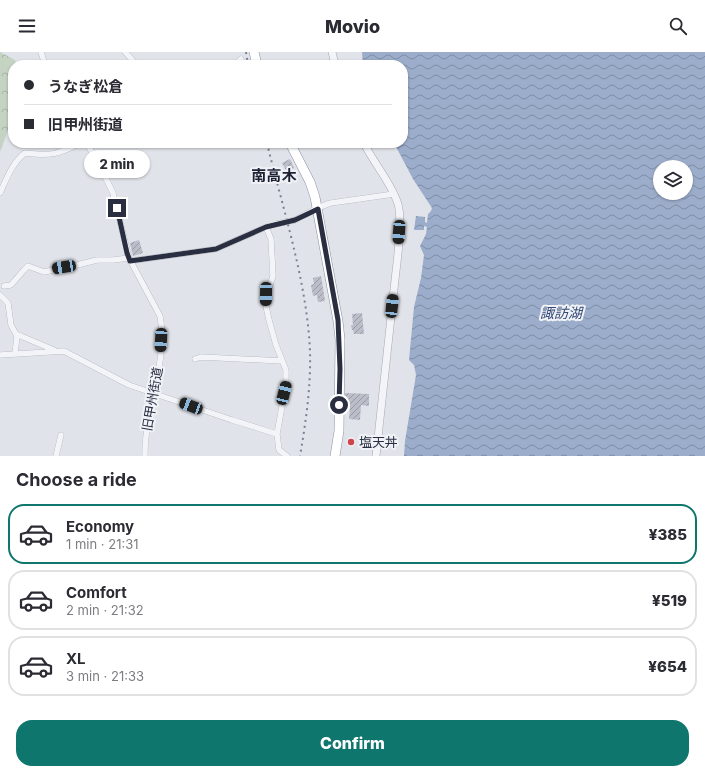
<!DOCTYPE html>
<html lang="en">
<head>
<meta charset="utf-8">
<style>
	body { margin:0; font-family:Inter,"Noto Sans JP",sans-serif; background:#f7f7f7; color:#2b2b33; height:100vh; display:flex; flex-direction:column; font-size:15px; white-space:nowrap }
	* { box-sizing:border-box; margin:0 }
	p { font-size:13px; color:#7c7c81 }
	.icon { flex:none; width:22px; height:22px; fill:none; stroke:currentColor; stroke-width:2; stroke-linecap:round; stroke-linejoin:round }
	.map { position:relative; height:404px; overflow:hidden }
	.side { display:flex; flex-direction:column; background:#fff; flex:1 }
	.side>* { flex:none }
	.hud { position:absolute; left:8px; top:8px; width:400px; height:88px; border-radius:16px; box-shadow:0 1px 3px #0004; display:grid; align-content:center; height:88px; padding:0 16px; background:#fff }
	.buttons { position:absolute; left:653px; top:108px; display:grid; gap:8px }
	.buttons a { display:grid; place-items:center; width:40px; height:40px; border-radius:50%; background:#fff; box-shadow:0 1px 3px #0004; font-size:20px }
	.end { position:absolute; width:18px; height:18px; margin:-9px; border:5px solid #292f41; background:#fff; box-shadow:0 0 0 2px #fff }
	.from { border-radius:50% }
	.bubble { position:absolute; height:28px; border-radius:14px; background:#fff; box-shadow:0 1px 3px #0004; font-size:13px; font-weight:800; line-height:28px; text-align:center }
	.car { position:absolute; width:12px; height:24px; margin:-12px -6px; border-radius:5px; box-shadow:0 0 3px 1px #0007; background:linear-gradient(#222 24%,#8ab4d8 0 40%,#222 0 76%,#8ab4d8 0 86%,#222 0) }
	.hud b { display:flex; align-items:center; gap:14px; height:38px; font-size:15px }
	.hud b+b { border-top:1px solid #e1e1e2 }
	.hud i { width:10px; height:10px; background:#2b2b33 }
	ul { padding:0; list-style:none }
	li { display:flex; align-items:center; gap:12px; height:60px; margin:0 8px 6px; padding:0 8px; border:2px solid #e1e1e2; border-radius:16px }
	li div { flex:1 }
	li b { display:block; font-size:15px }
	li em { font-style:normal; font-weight:800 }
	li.current { border-color:#0f766e }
	li>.icon { width:36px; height:36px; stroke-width:1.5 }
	h2 { padding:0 16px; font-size:18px; line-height:48px }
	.cta { display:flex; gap:8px; margin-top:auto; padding:8px 16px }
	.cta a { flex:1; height:46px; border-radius:16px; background:#0f766e; color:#fff; font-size:16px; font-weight:800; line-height:46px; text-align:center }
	header { display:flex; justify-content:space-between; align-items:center; height:52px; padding:0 16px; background:#fff; font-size:18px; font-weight:800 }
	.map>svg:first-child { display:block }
</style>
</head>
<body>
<header><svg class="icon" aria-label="menu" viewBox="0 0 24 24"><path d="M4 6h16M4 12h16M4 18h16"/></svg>Movio<svg class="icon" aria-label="search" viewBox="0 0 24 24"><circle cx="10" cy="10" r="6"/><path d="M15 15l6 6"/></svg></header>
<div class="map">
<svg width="705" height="404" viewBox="0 0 705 404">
	<defs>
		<pattern id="forest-crowns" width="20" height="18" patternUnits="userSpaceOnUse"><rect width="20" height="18" fill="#c4d3c2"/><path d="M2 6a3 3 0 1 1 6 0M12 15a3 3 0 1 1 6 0" fill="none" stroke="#a8b5a8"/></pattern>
		<pattern id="water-waves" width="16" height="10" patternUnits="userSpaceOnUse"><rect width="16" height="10" fill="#9badca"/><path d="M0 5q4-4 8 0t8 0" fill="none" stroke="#7e8da6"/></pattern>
		<pattern id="building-hatch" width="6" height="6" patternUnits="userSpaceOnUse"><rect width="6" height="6" fill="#bbbec9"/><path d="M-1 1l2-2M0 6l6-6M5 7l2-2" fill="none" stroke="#989ba5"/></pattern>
	</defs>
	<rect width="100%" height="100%" fill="#e0e3e9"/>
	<path fill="url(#forest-crowns)" d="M0,0L15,8L16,13H13V65L0,100Z"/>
	<path fill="url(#water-waves)" fill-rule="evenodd" d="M362,0H705V404H404L405,389L416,323L414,313L409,308L414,255L421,226L424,203L420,194L426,182L427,175L424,174V178H414L416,164L425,165V170L427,171L428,162L431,159L432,156L413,127L394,91H403V13H363ZM660,115H686V141H660Z"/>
	<path fill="url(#building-hatch)" d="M290,107L294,116L287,120L282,111Z
		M139,188L143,201L133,204L130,191Z
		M321,224L325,249L318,250L317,243L313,244L311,233L314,232L313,226Z
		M362,261L364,282H354L353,278H352L351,273H353L352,262Z
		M345,341L369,342V354L361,353L360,368L349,367L350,355H345Z"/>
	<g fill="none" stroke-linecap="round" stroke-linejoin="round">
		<g stroke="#a5a9b3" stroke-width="6">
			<path id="minor" d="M41,0L45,13
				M125,0L137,13
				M234,13L241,7
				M86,91L96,106L113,141L129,206L160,264C169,308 144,359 145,404
				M0,141C7,126 12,111 25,101C51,104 57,103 80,91
				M295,168C306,162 320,154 331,151L394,142
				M266,175L271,187L273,224L267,242L266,254L269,268L276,293L286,318V332L277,382L279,398L287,404
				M130,209L216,197L266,175L276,172
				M4,234L11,233L24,218L28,214L44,220L73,214L97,208H113L129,206
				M0,243L8,251L11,273L17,284L15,302
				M16,282L54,298
				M0,303L64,299L129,333L232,368L277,382
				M195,307L201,305L282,309
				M56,404L61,383"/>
		</g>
		<g stroke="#a5a9b3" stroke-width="8">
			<path id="tertiary" d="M332,0L335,13
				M364,91C374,112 391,130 398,152C403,170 397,209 395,228C389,287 382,345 376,404"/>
		</g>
		<g stroke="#888fa0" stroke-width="10">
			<path id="trunk" d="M254,0L257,13
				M290,91L310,130L315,145L338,269L340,287L339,379L335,404"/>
		</g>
		<use href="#minor" stroke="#f3f4f8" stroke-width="5.5"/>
		<use href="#tertiary" stroke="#f3f4f8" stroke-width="7"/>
		<use href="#trunk" stroke="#fff" stroke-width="9"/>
		<path stroke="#7a8193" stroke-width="2" stroke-dasharray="2 4" stroke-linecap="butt" d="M246,0L248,13
			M267,91C283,158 307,230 310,299C311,334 306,369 300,404"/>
		<g stroke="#a5a9b3" stroke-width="6" stroke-linecap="butt">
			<path id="minor-bridge" d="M276,172L295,168"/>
		</g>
		<use href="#minor-bridge" stroke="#f3f4f8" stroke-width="5.5"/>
	</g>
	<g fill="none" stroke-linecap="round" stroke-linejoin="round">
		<path stroke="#292f41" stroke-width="5" d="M117,156L127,201L130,209L216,197L266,175L295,168L318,157L338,268L340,317L339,353"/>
	</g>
	<circle fill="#cf454b" stroke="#f0f2f7" stroke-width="1.5" cx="351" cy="390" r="4"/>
	<g text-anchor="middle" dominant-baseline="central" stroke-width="4" stroke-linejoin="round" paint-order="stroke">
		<g font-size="13" fill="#292f41" stroke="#f0f2f7">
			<text transform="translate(152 347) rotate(-80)">旧甲州街道</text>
		</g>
		<g font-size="13" fill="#292f41" stroke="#f0f2f7" text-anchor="start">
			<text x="359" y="390">塩天丼</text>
		</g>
		<g font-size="14" font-style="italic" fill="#334975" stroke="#f0f2f7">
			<text x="561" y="260">諏訪湖</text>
		</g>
		<g font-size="15" font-weight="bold" fill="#1b2032" stroke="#f0f2f7">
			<text x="274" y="123">南高木</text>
		</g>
	</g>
</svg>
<div class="buttons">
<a><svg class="icon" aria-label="layers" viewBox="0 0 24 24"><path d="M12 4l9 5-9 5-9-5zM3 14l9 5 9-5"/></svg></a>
</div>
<i class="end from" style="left:339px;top:353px"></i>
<i class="end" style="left:117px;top:156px"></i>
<div class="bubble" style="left:84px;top:98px;width:66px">2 min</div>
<i class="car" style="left:399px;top:180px;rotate:184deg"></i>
<i class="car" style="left:64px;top:215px;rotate:261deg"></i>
<i class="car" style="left:266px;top:242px;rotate:181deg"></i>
<i class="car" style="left:392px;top:254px;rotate:6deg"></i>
<i class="car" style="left:161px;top:288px;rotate:183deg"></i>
<i class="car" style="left:284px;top:341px;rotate:14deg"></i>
<i class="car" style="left:191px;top:354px;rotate:291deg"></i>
<div class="hud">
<b><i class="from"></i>うなぎ松倉</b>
<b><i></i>旧甲州街道</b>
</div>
</div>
<section class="side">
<h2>Choose a ride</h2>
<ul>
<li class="current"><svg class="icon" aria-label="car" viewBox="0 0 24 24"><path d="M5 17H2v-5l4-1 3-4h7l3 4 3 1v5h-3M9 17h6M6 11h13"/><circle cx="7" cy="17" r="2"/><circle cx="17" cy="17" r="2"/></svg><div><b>Economy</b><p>1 min · 21:31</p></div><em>¥385</em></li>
<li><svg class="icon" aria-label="car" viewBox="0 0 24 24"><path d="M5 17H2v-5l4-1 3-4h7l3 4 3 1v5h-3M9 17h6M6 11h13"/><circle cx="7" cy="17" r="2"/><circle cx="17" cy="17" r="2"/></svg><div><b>Comfort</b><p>2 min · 21:32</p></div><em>¥519</em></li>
<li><svg class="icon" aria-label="car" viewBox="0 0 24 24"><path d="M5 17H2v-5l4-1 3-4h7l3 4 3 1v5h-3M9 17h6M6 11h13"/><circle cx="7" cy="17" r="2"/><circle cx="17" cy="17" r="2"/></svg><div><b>XL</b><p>3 min · 21:33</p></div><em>¥654</em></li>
</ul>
<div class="cta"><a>Confirm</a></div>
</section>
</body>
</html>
